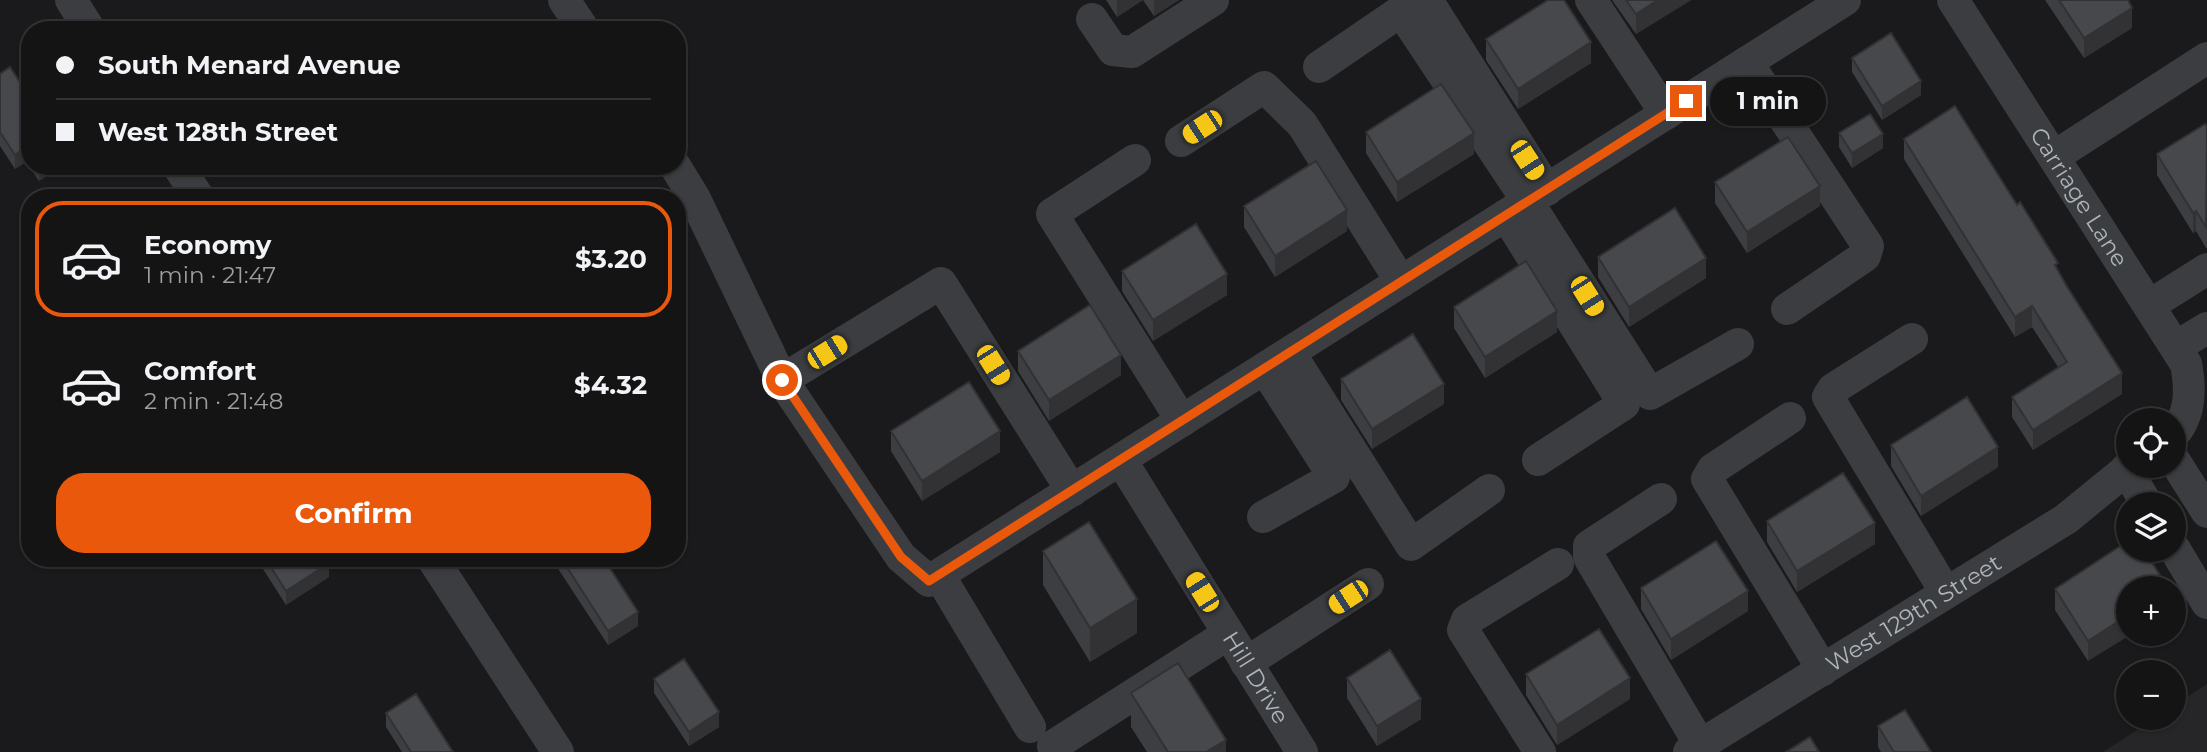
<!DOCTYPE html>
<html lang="en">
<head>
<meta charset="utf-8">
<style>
	body { margin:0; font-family:Montserrat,sans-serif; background:#1d1d1e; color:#f1f3f6; height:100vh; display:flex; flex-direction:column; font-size:26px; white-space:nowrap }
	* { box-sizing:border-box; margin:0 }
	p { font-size:23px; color:#9d9ea0 }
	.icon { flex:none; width:38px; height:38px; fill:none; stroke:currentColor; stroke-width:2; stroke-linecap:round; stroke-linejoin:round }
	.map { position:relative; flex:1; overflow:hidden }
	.panel { position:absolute; left:21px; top:189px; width:665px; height:378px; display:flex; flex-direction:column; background:#141415; border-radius:28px; box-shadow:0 2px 5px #0004,0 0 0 2px #333334 }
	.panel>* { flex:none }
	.guide { position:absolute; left:21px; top:21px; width:665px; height:154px; border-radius:28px; box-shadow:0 2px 5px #0004,0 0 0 2px #333334; display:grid; align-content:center; height:154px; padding:0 35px; background:#141415 }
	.fabs { position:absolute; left:2116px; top:408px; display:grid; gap:14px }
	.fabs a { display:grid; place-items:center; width:70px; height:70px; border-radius:50%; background:#141415; box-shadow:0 2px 5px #0004,0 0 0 2px #333334; font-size:35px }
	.end { position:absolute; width:32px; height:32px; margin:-16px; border:9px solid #ea580c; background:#fff; box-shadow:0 0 0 4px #fff }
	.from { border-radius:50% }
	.bubble { position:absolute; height:49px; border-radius:24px; background:#141415; box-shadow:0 2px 5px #0004,0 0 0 2px #333334; font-size:23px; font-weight:700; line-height:49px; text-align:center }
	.car { position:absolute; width:21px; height:42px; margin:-21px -10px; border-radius:9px; box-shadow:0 0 5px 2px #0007; background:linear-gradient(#f5c518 24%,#345 0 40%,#f5c518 0 76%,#345 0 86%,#f5c518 0) }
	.guide b { display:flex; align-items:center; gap:24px; height:66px; font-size:26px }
	.guide b+b { border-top:2px solid #333334 }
	.guide i { width:18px; height:18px; background:#f1f3f6 }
	ul { padding:12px 0 0; list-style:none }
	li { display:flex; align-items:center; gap:21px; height:116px; margin:0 14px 10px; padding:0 21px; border:4px solid transparent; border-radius:28px }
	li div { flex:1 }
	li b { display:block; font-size:26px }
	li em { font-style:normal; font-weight:700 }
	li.selected { border-color:#ea580c }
	li>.icon { width:63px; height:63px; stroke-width:1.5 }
	.action { display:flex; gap:14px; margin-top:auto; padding:14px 35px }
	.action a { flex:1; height:80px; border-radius:28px; background:#ea580c; color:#fff; font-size:28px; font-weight:700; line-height:80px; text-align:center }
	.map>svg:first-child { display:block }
</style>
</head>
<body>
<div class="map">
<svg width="2207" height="752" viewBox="0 0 2207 752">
	<rect width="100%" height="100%" fill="#1a1a1c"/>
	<path fill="#262629" d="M2207,684V752H2103L2156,718H2174V706Z"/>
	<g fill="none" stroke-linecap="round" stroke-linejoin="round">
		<g stroke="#3b3d40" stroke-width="32">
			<path d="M71,0L90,30"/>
			<path d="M564,0L584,30"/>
			<path d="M1427,0L1547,190"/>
			<path d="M1591,0L1666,114"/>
			<path id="s1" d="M1953,0L2186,364C2191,389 2191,414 2174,434"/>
			<path d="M1092,19L1113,50L1132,52L1213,0"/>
			<path d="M1747,62L1868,246L1865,256L1787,309"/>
			<path d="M1319,67L1401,11L1528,202L1650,394L1738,344"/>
			<path d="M1181,141L1264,87L1302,124L1401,282"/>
			<path d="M2055,156L2207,58"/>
			<path d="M1135,160L1052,214L1182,421"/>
			<path d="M178,166L199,198"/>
			<path d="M675,166L694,197L782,380L901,557L929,581L1845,0"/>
			<path d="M1506,215L1624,404L1538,460"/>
			<path d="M2150,305L2207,269"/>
			<path d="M1912,339L1833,389L1828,397L1946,593"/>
			<path d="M2176,347L2207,328"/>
			<path d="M1290,353L1411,545L1489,490"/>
			<path d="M782,380L941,283L1072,491"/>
			<path d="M1790,418L1713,469L1707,479L1823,670"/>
			<path id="s2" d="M1121,460L1302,752"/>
			<path d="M2174,460L2207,512"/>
			<path d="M2126,469L2147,504"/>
			<path d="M1661,499L1589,546V557L1700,745"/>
			<path d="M1263,517L1334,477L1265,369"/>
			<path d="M2174,548L2207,603"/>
			<path d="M432,558L558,752"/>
			<path d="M939,575L1030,727"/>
			<path d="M1246,663L1368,584"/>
			<path d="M1057,752L1053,746L1228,634"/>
			<path d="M1540,752L1463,630L1467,620L1558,564"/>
			<path id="s3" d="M1689,752L2066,519L2131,466"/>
		</g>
	</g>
	<path fill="#3d3e41" d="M1106,0H1143L1117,17Z
		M1143,0H1179L1154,16Z
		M1612,0H1691L1636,34Z
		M2045,0H2128L2132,28L2084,58Z
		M1486,39L1591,63L1518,109L1486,60Z
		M1852,58L1921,95L1882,120L1852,72Z
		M0,74L30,98V166H62L39,181L26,162L15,169L0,146Z
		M2207,127V248H2206L2196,231L2193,233L2157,175V154Z
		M1366,132L1474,154L1397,202L1366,153Z
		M1839,133L1883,148L1852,168L1839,147Z
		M1904,139L2058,271L2122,394L2033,450L2012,417V397L2058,367L2032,327L2015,337L1904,159Z
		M1715,182L1820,206L1747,253L1715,203Z
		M1244,206L1347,231L1275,277L1244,227Z
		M1598,257L1706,278L1629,327L1598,277Z
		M1122,271L1227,295L1153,341L1122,291Z
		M1454,307L1557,332L1485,378L1454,328Z
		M1018,351L1121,375L1049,421L1018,371Z
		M1341,379L1444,404L1372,449L1341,400Z
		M891,431L1000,452L922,501L891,451Z
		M1891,445L1998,467L1921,516L1891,466Z
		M1767,521L1875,544L1797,592L1767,542Z
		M1043,551L1137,633L1090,662L1043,585Z
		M256,558H326L329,577L286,605Z
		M544,558H595L638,626L608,645L555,564L550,567Z
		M1641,588L1748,611L1671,660L1641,609Z
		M2168,588L2088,661L2055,610V589Z
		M1526,674L1630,699L1557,745L1526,695Z
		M1347,678L1421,719L1377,746L1347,698Z
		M654,679L719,727L689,746L654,693Z
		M1131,693L1226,752H1147L1131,727Z
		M386,713L453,752H402L386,727Z
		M1878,726L1931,752H1881L1878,747Z"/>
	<path fill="#323235" d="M1117,0H1143L1117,17Z
		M1154,0H1179L1154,16Z
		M1658,0H1691L1636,34V14Z
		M2132,8V28L2084,58V38Z
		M1591,42V63L1518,109V89Z
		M1921,81V95L1882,120V106Z
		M1474,133V154L1397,202V182Z
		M1883,134V148L1852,168V153Z
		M26,147V162L15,169V155Z
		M40,166H62L39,181V167Z
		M1820,186V206L1747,253V232Z
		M1347,210V231L1275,277V256Z
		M2196,211V231L2193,233V213Z
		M1706,258V278L1629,327V307Z
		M1227,274V295L1153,341V320Z
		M2032,306V327L2015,337V317Z
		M1557,311V332L1485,378V357Z
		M1121,355V375L1049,421V400Z
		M2122,373V394L2033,450V430Z
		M1444,384V404L1372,449V429Z
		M1000,431V452L922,501V481Z
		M1998,447V467L1921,516V496Z
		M1875,523V544L1797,592V571Z
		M550,558H555V564L550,567Z
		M329,563V577L286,605V591Z
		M1748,591V611L1671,660V639Z
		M1137,599V633L1090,662V628Z
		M638,612V626L608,645V631Z
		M2128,615V634H2132L2088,661V641Z
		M1630,678V699L1557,745V725Z
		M1421,699V719L1377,746V726Z
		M719,712V727L689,746V732Z
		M1226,740V752H1206Z"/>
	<path fill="#47484c" stroke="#323235" stroke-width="2" d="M1548,0H1564L1591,42L1518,89L1486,39Z
		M1626,0H1658L1636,14Z
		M2059,0H2128L2132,8L2084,38Z
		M1891,33L1921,81L1882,106L1852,58Z
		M10,67L30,98V153L26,147L15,155L0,132V74Z
		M1441,84L1474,133L1397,182L1366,132Z
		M1955,106L2017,205L2020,202L2058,263L2055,265L2066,285L2122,373L2033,430L2012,397L2067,362L2032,306L2015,317L1904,139Z
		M1870,114L1883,134L1852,153L1839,133Z
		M2205,124L2207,127L2206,227L2196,211L2193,213L2157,154Z
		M1788,137L1820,186L1747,232L1715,182Z
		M1316,161L1347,210L1275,256L1244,206Z
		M1675,208L1706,258L1629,307L1598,257Z
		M1196,224L1227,274L1153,320L1122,271Z
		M1526,261L1557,311L1485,357L1454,307Z
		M1090,305L1121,355L1049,400L1018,351Z
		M1413,334L1444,384L1372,429L1341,379Z
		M969,382L1000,431L922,481L891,431Z
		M1967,397L1998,447L1921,496L1891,445Z
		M1843,473L1875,523L1797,571L1767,521Z
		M1089,522L1137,599L1090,628L1043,551Z
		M1716,541L1748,591L1671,639L1641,588Z
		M2128,541V550H2144L2168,588H2128V615L2088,641L2055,589Z
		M265,558H326L329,563L286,591Z
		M561,558H595L598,563L604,559L638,612L608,631Z
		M1599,629L1630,678L1557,725L1526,674Z
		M1390,650L1421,699L1377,726L1347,678Z
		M684,659L719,712L689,732L654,679Z
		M1178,663L1226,740L1206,752H1168L1131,693Z
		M416,694L453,752H411L386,713Z
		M1905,710L1931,752H1894L1878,726Z
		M1810,737L1819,752H1786Z"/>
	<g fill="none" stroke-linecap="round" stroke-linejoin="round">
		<path stroke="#ea580c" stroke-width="9" d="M782,380L901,557L929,581L1686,101"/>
	</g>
	<g text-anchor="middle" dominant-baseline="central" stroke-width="6" stroke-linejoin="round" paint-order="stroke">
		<g font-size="23" fill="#adb4ba" stroke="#151517">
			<text stroke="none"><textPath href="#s1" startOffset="234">Carriage Lane</textPath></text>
			<text stroke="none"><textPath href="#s3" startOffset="264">West 129th Street</textPath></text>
			<text stroke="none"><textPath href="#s2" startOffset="256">Hill Drive</textPath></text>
		</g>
	</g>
</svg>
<div class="fabs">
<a><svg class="icon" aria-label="locate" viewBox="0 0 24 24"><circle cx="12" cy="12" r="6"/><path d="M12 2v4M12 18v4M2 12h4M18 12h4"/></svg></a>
<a><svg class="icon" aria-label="layers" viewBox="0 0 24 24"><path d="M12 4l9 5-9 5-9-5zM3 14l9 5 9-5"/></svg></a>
<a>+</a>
<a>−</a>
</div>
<i class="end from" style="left:782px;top:380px"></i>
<i class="end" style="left:1686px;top:101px"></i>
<div class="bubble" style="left:1710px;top:77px;width:116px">1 min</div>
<i class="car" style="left:1202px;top:127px;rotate:237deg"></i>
<i class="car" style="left:1527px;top:160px;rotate:147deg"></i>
<i class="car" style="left:1587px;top:296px;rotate:148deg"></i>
<i class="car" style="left:827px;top:352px;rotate:58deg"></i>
<i class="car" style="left:993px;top:365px;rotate:148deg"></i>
<i class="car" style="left:1202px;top:592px;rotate:328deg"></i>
<i class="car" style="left:1348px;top:597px;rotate:237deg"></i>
<div class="guide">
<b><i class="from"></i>South Menard Avenue</b>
<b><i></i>West 128th Street</b>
</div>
<section class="panel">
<ul>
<li class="selected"><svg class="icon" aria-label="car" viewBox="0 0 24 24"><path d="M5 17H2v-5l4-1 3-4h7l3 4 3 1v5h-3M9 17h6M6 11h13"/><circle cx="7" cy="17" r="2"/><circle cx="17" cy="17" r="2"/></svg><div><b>Economy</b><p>1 min · 21:47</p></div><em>$3.20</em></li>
<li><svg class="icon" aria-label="car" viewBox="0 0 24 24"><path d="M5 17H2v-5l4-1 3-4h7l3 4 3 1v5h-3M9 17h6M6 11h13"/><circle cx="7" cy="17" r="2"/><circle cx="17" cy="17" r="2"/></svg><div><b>Comfort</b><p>2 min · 21:48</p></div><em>$4.32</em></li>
</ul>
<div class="action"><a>Confirm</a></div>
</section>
</div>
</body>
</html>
